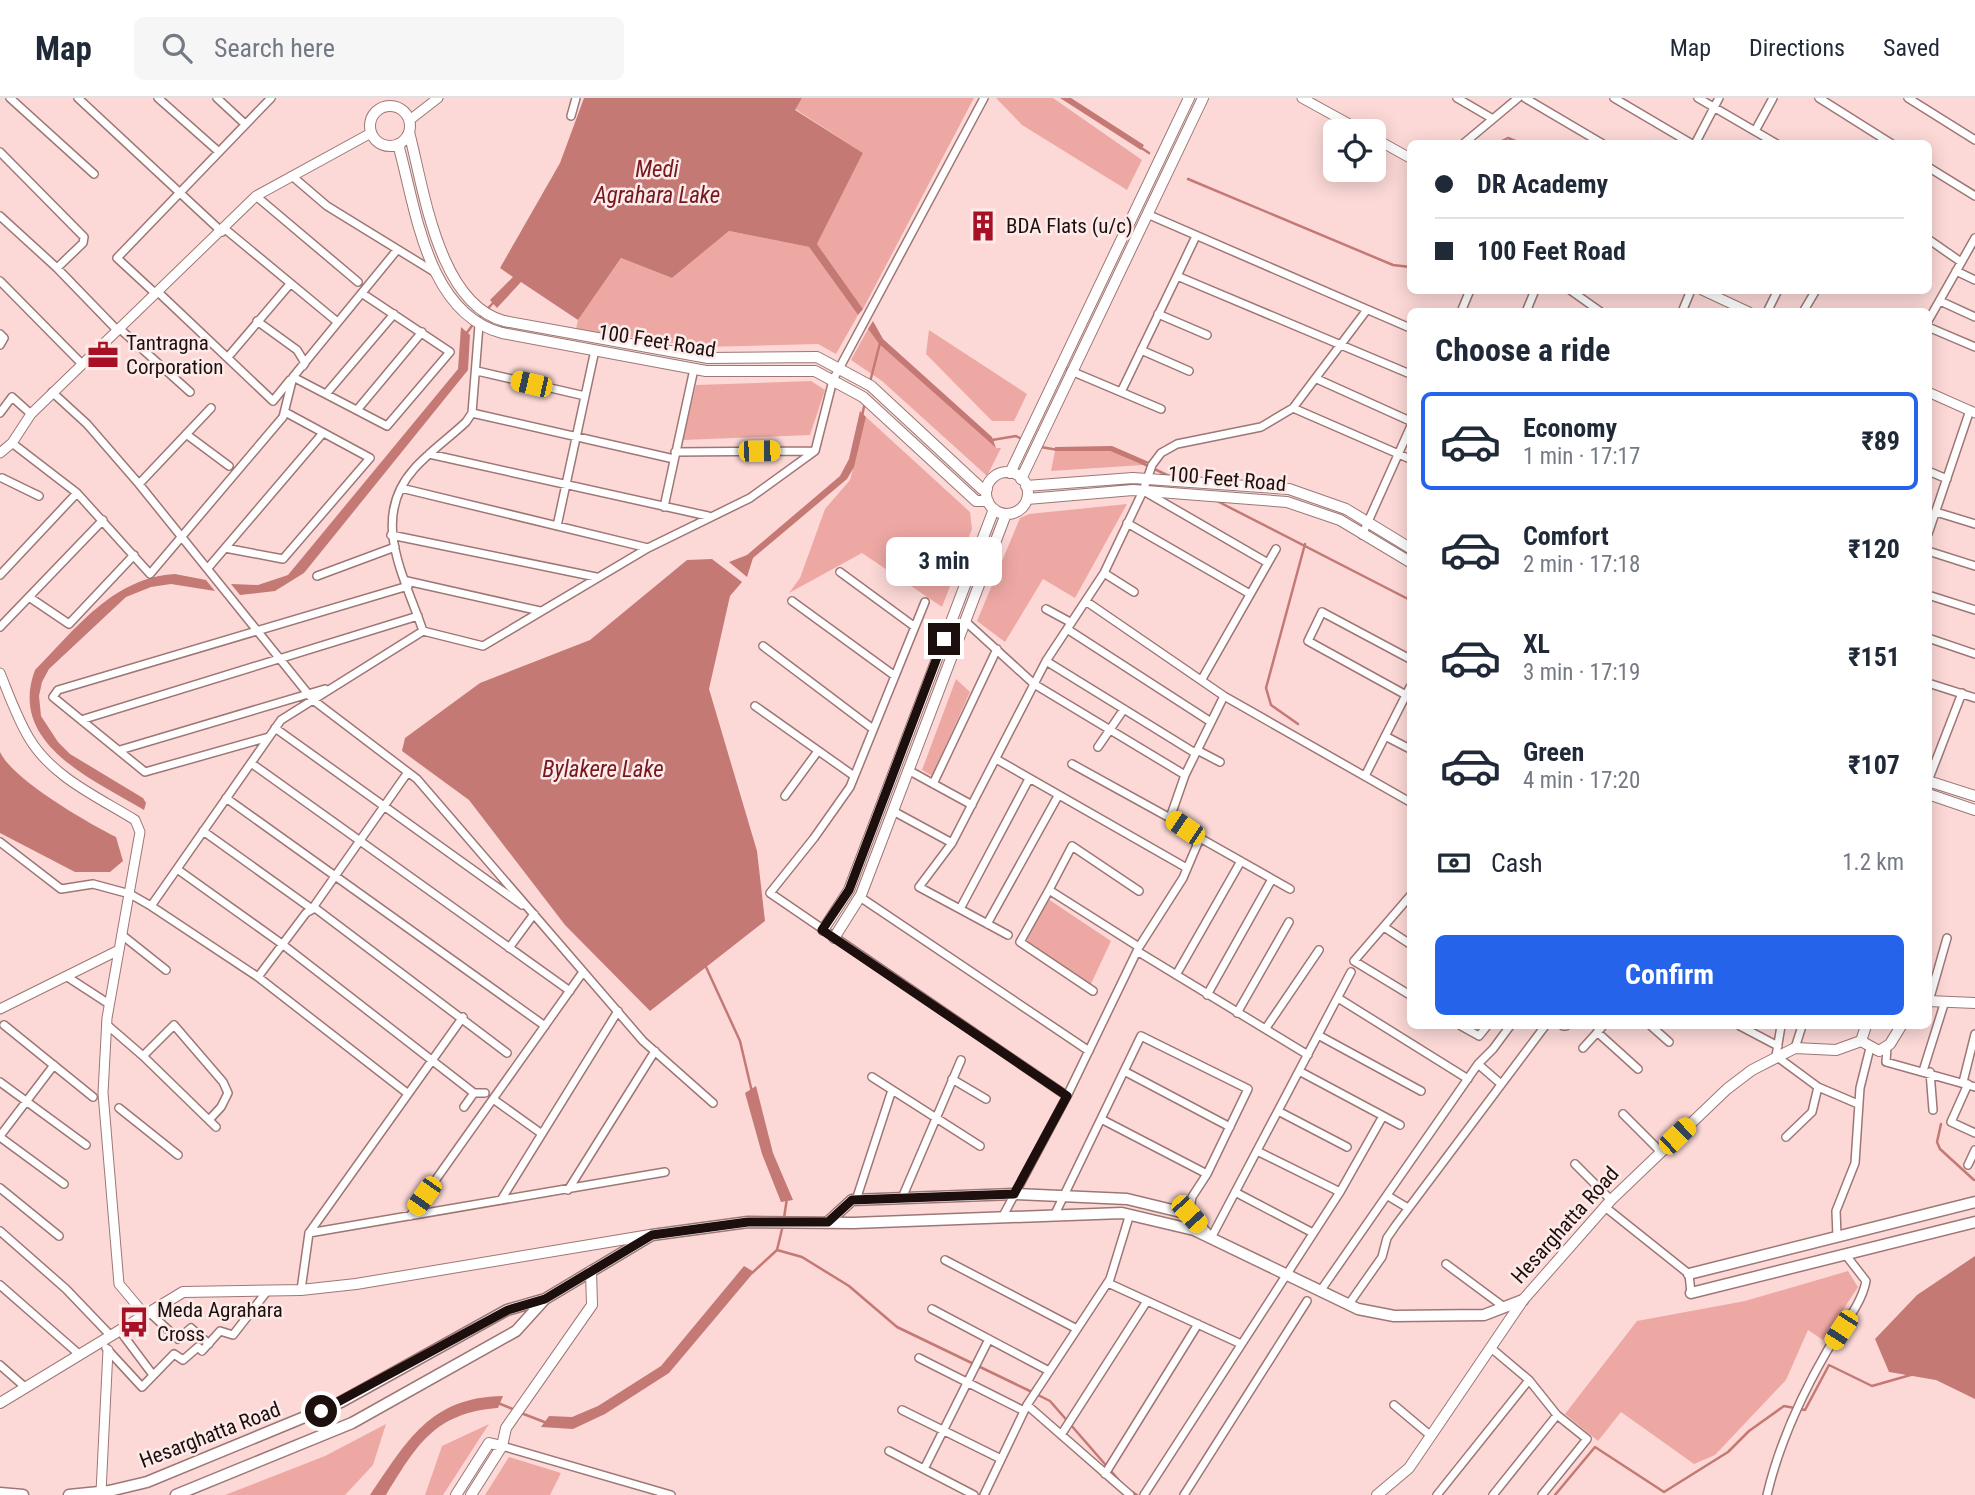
<!DOCTYPE html>
<html lang="en">
<head>
<meta charset="utf-8">
<style>
	body { margin:0; font-family:"Roboto Condensed",sans-serif; background:#f6f6f7; color:#1f2937; height:100vh; display:flex; flex-direction:column; font-size:26px; white-space:nowrap }
	* { box-sizing:border-box; margin:0 }
	p { font-size:23px; color:#747a83 }
	.icon { flex:none; width:38px; height:38px; fill:none; stroke:currentColor; stroke-width:2; stroke-linecap:round; stroke-linejoin:round }
	.map { position:relative; flex:1; overflow:hidden }
	.details { position:absolute; left:1407px; top:210px; width:525px; height:721px; display:flex; flex-direction:column; background:#fff; border-radius:10px; box-shadow:0 4px 18px #0003 }
	.details>* { flex:none }
	.top-card { position:absolute; left:1407px; top:42px; width:525px; height:154px; border-radius:10px; box-shadow:0 4px 18px #0003; display:grid; align-content:center; height:154px; padding:0 28px; background:#fff }
	.controls { position:absolute; left:1323px; top:21px; display:grid; gap:14px }
	.controls a { display:grid; place-items:center; width:63px; height:63px; border-radius:10px; background:#fff; box-shadow:0 4px 18px #0003; font-size:35px }
	.end { position:absolute; width:32px; height:32px; margin:-16px; border:9px solid #1d0f0e; background:#fff; box-shadow:0 0 0 4px #fff }
	.from { border-radius:50% }
	.bubble { position:absolute; height:49px; border-radius:10px; background:#fff; box-shadow:0 4px 18px #0003; font-size:23px; font-weight:700; line-height:49px; text-align:center }
	.car { position:absolute; width:21px; height:42px; margin:-21px -10px; border-radius:9px; box-shadow:0 0 5px 2px #0007; background:linear-gradient(#f5c518 24%,#345 0 40%,#f5c518 0 76%,#345 0 86%,#f5c518 0) }
	.top-card b { display:flex; align-items:center; gap:24px; height:66px; font-size:26px }
	.top-card b+b { border-top:2px solid #e0e1e3 }
	.top-card i { width:18px; height:18px; background:#1f2937 }
	ul { padding:0; list-style:none }
	li { display:flex; align-items:center; gap:21px; height:98px; margin:0 14px 10px; padding:0 14px; border:4px solid transparent; border-radius:10px }
	li div { flex:1 }
	li b { display:block; font-size:26px }
	li em { font-style:normal; font-weight:700 }
	li.active { border-color:#2563eb }
	li>.icon { width:63px; height:63px; stroke-width:1.5 }
	h2 { padding:0 28px; font-size:32px; line-height:84px }
	.pay { display:flex; align-items:center; gap:18px; height:77px; padding:0 28px; font-size:26px }
	.pay p { margin-inline-start:auto }
	.button { display:flex; gap:14px; margin-top:auto; padding:14px 28px }
	.button a { flex:1; height:80px; border-radius:10px; background:#2563eb; color:#fff; font-size:28px; font-weight:700; line-height:80px; text-align:center }
	header { display:flex; align-items:center; gap:42px; box-sizing:border-box; height:98px; padding:0 35px; background:#fff; border-bottom:2px solid #e0e1e3 }
	header strong { font-size:33px }
	nav { display:flex; gap:38px; margin-inline-start:auto; font-size:24px }
	.search { width:490px; height:63px; background:#f6f6f7; display:flex; align-items:center; gap:18px; box-sizing:border-box; padding:0 24px; border-radius:10px; color:#747a83; font-size:26px }
	.map>svg:first-child { display:block }
</style>
</head>
<body>
<header>
<strong>Map</strong>
<div class="search"><svg class="icon" aria-label="search" viewBox="0 0 24 24"><circle cx="10" cy="10" r="6"/><path d="M15 15l6 6"/></svg>Search here</div>
<nav><a>Map</a><a>Directions</a><a>Saved</a></nav>
</header>
<div class="map">
<svg width="1975" height="1397" viewBox="0 0 1975 1397">
	<rect width="100%" height="100%" fill="#fcd9d7"/>
	<path fill="#eea8a4" d="M802,0H974L863,211L817,146L863,55L795,11Z
		M996,0H1053L1142,62L1127,92L1022,27Z
		M729,133L809,149L858,217L836,256L818,246L701,249L576,231L578,222L621,160L672,180Z
		M868,231L879,246L996,350H1001L987,378L882,283L851,262Z
		M929,232L1027,296L1014,323H992L926,256Z
		M811,283L825,292L810,337L683,342L696,287Z
		M866,319L970,414L972,431L942,509L862,455L789,495L800,480L825,411L850,382Z
		M1055,353H1110L1143,367L1051,373Z
		M1127,406L1075,500L1043,481L1005,544L977,523L1020,420L1029,416Z
		M956,581L970,594L932,678L922,672Z
		M1048,801L1111,843L1090,888L1026,844Z
		M1848,1173L1858,1189L1823,1242L1808,1232L1786,1282L1715,1357L1694,1366L1621,1314L1598,1343L1565,1316L1637,1223L1745,1203Z
		M386,1326L373,1367L345,1397H225L325,1358Z
		M489,1326L443,1397H425L442,1348Z
		M509,1359L561,1375L550,1397H485Z"/>
	<path fill="#c47975" d="M584,0H802L795,12L863,55L817,146L863,211L858,217L809,149L729,133L672,180L621,160L578,222L521,184L497,210L490,202L513,179L500,170L560,65Z
		M1060,0H1071L1144,47L1141,52Z
		M873,223L883,241L992,339L996,350L879,246L868,231Z
		M461,229L470,237L468,272L304,475L275,493L240,497L231,486L258,487L288,477L458,271Z
		M860,313L866,319L854,369L847,381L753,460L747,479L729,464L747,457L840,378L849,361Z
		M1112,348L1149,364L1143,367L1110,353H1055V349Z
		M712,461L742,484L730,498L709,591L757,753L765,823L650,913L565,827L469,702L402,653L405,640L480,585L590,542L687,462Z
		M175,476L206,482L215,493L171,486L151,489L126,499L49,571L42,584L39,598L41,618L58,644L70,656L143,700L146,705L144,712C94,682 7,646 35,572C76,531 112,480 175,476Z
		M0,654C13,682 88,725 116,739L123,763L110,774H75L0,735Z
		M756,988L773,1055L793,1102L781,1104L762,1056L745,995Z
		M1975,1158V1301L1936,1282L1889,1274L1875,1241L1917,1197Z
		M744,1168L754,1174L669,1275L605,1316L573,1331L541,1329L549,1318L572,1319L598,1308L661,1268Z
		M503,1298L498,1310C434,1315 417,1347 386,1397H370C407,1343 430,1299 503,1298Z"/>
	<g fill="none" stroke-linecap="round" stroke-linejoin="round">
		<path stroke="#c47975" stroke-width="2.5" d="M1496,46L1508,40L1523,46
			M1140,49L1149,55
			M1188,81L1393,167L1410,169
			M479,220L493,205
			M466,236L474,225
			M870,284L880,245
			M862,318L865,304
			M992,342L1016,338L1022,341
			M1041,349L1058,352
			M1142,365L1171,379
			M1217,403L1410,502
			M1298,626L1271,607L1266,590L1305,446
			M706,869L740,943L752,994
			M1941,1026L1937,1044L1940,1051L1974,1082
			M784,1120L787,1100
			M777,1152L802,1159L849,1188L897,1229L1032,1294
			M752,1175L777,1152L783,1127
			M1038,1297L1050,1303L1124,1388
			M498,1305L515,1312
			M521,1315L547,1325
			M1129,1392L1137,1397
			M1555,1397L1595,1349L1664,1394L1728,1354L1749,1333L1784,1308L1805,1312L1829,1267L1872,1288L1914,1276"/>
		<g stroke="#9d7775" stroke-width="10">
			<path id="minor" d="M10,0L94,76
				M78,0L222,134
				M158,0L219,54
				M217,0L245,26
				M1457,0L1493,21
				M1525,0L1603,46
				M1614,0L1692,46
				M1698,0L1777,46
				M1819,0L1892,46
				M1908,0L1975,42
				M571,18L576,0
				M1755,33L1773,0
				M1463,46L1518,0
				M1695,46L1719,0
				M0,54L84,139L83,145L57,170
				M1928,69L1975,98
				M292,78L327,108L436,175
				M256,98L358,184
				M1147,116L1410,230
				M0,118L57,170L118,233
				M225,131L335,222
				M1196,138L1177,178L1410,276
				M1928,141L1961,164
				M1956,173L1975,182
				M0,183L82,266
				M1570,192L1601,214
				M158,194L273,303L290,282
				M156,196L117,160L271,0
				M1940,203L1975,219
				M1366,213L1293,310L1410,361
				M1461,214L1470,192
				M1526,214L1535,192
				M1682,214L1691,192
				M1767,214L1778,192
				M1803,214L1816,192
				M1158,216L1207,237
				M257,223L297,252L305,265L303,268
				M1928,223L1975,140
				M1928,229L1975,249
				M120,231L190,294
				M0,236L4,240L0,247
				M1141,252L1189,273
				M228,259L290,186
				M477,273L585,298
				M1071,273L1161,311
				M293,279L387,328L450,254L363,196
				M1317,281L1410,323
				M52,294L87,326L139,386L211,310
				M1121,294L1177,178
				M326,296L394,216
				M357,312L422,234
				M0,315L12,299L31,316
				M472,315L674,361
				M186,336L229,368
				M12,345L77,395L150,476L283,319L293,279L397,152
				M675,354L814,353
				M429,356L708,418
				M1928,373L1947,381
				M2,380L39,398
				M139,386L313,602L417,681L643,943L713,1005
				M401,390L648,450
				M1147,395L1268,465
				M664,409L694,271
				M1936,414L1975,426
				M1127,425L1250,496
				M557,428L595,252
				M1928,436L1970,312
				M391,437L596,479
				M1362,437L1410,330
				M225,450L283,461L370,360L285,314
				M1928,453L1975,468
				M208,470L323,335
				M840,474L915,529
				M1104,475L1134,494
				M0,477L77,395
				M317,478L395,449
				M407,483L540,513
				M1928,497L1975,512
				M29,499L69,526L134,457
				M792,503L895,578
				M925,504L850,689L814,740L770,795L1067,998
				M1087,504L1224,598L1410,704
				M1046,511L1070,524
				M965,523L1034,586L1185,677
				M0,529L103,422
				M1067,531L1211,624
				M423,533C405,479 369,421 414,371C429,354 449,340 466,324L472,315L479,227
				M1928,540L1975,556
				M763,548L873,631
				M1046,563L1195,655
				M1202,581L1276,451
				M1928,585L1975,600
				M1406,597L1308,543L1322,514L1410,561
				M755,608L854,678
				M81,622L418,518
				M275,630L522,807
				M1385,638L1410,651
				M269,639L145,674L53,599L58,592L408,488
				M1098,649L1124,611
				M120,652L325,591
				M1197,652L1220,664
				M996,661L1185,769
				M251,665L570,893
				M1072,666L1170,720
				M908,672L972,707
				M1365,678L1410,589
				M1928,683L1962,595
				M933,686L997,551
				M785,698L818,653
				M226,700L545,928
				M893,713L952,745
				M203,733L312,811L408,674
				M1200,740L1290,791
				M0,744L61,791L93,786L130,796L151,808L258,879L407,995
				M177,771L282,846L474,995H485
				M1049,792L1020,844L1093,893
				M1139,793L1072,748L1049,792L1139,849
				M1410,798L1354,863L1410,897
				M860,799L1089,953
				M151,808L281,622L423,533L483,548L648,450L750,400L815,353L833,282L984,0
				M960,811L1029,681
				M987,826L1058,698
				M1384,829L1410,846
				M122,837L166,872
				M1008,837L919,789L952,745L1046,563L1104,475L1143,393L1152,367L1161,355L1177,346L1261,329L1293,310
				M509,850L534,816
				M1137,853L1308,957
				M1176,877L1241,763
				M258,879L306,815L315,810L507,955
				M69,880L109,906
				M1207,897L1272,781
				M1338,900L1468,981
				M1929,903L1947,840
				M1237,915L1289,824
				M106,926L143,958L174,927L223,984L228,995L221,1009L209,1022
				M4,927L93,999
				M1461,928L1479,938L1487,928
				M1563,928H1566
				M1651,928L1669,944
				M1740,928L1778,948
				M1781,928L1776,958L1818,989L1858,1006
				M1266,930L1319,852
				M1597,934L1638,971
				M1318,937L1421,993
				M1887,949L1886,964L1975,989
				M1583,950L1603,928
				M1795,950L1802,928
				M143,958L216,1029
				M1478,966L1501,986
				M1124,973L1230,1029
				M1299,973L1400,1027
				M1923,973L1945,903
				M1930,974L1933,1012
				M872,979L980,1048
				M952,981L986,1001
				M0,984L86,1047
				M1963,984L1975,936
				M1968,986L1951,1024L1975,1035
				M493,1001L542,1036
				M464,1009L474,995
				M119,1010L178,1057
				M1278,1013L1347,1049
				M1623,1016L1661,1054
				M1101,1021L1207,1076
				M0,1038L54,967
				M0,1039L64,1086
				M1786,1039L1812,1014L1818,989
				M1257,1053L1340,1094
				M1575,1066L1611,1102
				M1968,1067L1975,1052
				M0,1090L59,1138
				M568,1092L655,953
				M1235,1094L1313,1135
				M1388,1098L1408,1110
				M902,1100L961,962
				M501,1102L618,913
				M856,1102L892,992
				M1605,1109L1689,1176L1691,1195
				M1055,1116L1141,938L1248,991L1207,1076L1192,1099L1189,1117
				M410,1118L583,874
				M1003,1118L1067,998L1139,849L1183,780L1200,740L1170,720L1185,677L1224,598
				M0,1133L66,1191L111,1238
				M309,1135L665,1074
				M1837,1138L1836,1113L1855,1065L1860,990L1870,950
				M1211,1140L1351,874
				M945,1162L1077,1231
				M1446,1166L1504,1209
				M1108,1185L1241,1246
				M0,1187L80,1257
				M301,1192L309,1135L463,919
				M1321,1192L1478,966L1493,951L1510,928
				M1349,1206L1382,1159L1387,1140L1396,1127L1545,928
				M932,1211L1049,1273
				M150,1215L178,1241L191,1230L209,1246
				M120,1233L153,1277
				M106,1250L142,1289L174,1256L183,1262L198,1249L202,1253L220,1233L233,1237L268,1192
				M1491,1250L1529,1282L1557,1317L1587,1341L1542,1397
				M919,1260L1024,1313
				M0,1267L26,1290
				M1027,1307L1130,1397
				M1394,1307L1431,1338
				M902,1312L1001,1361
				M1061,1337L1147,1203
				M502,1348L671,1397
				M889,1353L974,1397
				M924,1371L989,1241
				M1105,1376L1198,1226
				M984,1397L1027,1307L1110,1181L1129,1119
				M1144,1397L1340,1094L1383,1018
				M1184,1397L1307,1203
				M1437,1397L1529,1282
				M1493,1397L1557,1317
				M1767,1397C1779,1346 1801,1298 1827,1253C1840,1230 1861,1209 1866,1183L1845,1156"/>
		</g>
		<g stroke="#9d7775" stroke-width="11">
			<path id="tertiary" d="M1302,0L1362,33
				M411,21L438,0
				M1374,40L1410,60
				M1702,192L1749,214
				M1928,294L1975,315
				M0,355L12,345L31,316L256,98L371,35
				M0,575C9,597 17,620 29,640C52,679 98,699 135,722L140,734L107,920L103,995L119,1186L145,1217
				M0,911L119,852
				M101,1394L108,1252"/>
		</g>
		<g stroke="#9d7775" stroke-width="12">
			<path id="secondary" d="M370 28a20 20 0 1 1 40 0a20 20 0 1 1-40 0Z
				M409,34C424,91 438,205 504,223L708,260L817,259L871,288L982,391H987
				M398,46C416,110 426,215 502,235L706,273H815L863,299L976,403H988
				M986 395a21 21 0 1 1 42 0a21 21 0 1 1-42 0Z
				M1010,375L1189,0
				M1021,381L1203,0
				M1026,388L1133,380L1289,391L1346,411L1410,450
				M1027,401L1133,392L1287,404L1340,422L1410,464
				M1928,683L1975,698
				M1928,696L1975,712
				M823,832L849,792L994,411
				M834,840L861,797L1006,416
				M1928,903L1975,905
				M1861,943L1879,953L1890,946L1901,928
				M0,1305L183,1194L301,1192L356,1186L650,1137
				M456,1397L489,1345L502,1348
				M471,1397L502,1348L506,1330L592,1207L591,1173
				M1377,1397L1409,1370L1523,1202L1611,1102L1727,991L1752,972L1795,950L1836,952L1861,943L1866,928"/>
		</g>
		<g stroke="#9d7775" stroke-width="13">
			<path id="primary" d="M828,1124L852,1102L1014,1096L1127,1101L1189,1116L1208,1137
				M1689,1176L1975,1104
				M1691,1195L1975,1124
				M0,1395L23,1397
				M69,1397L109,1393L147,1384L341,1304L507,1212L545,1201L652,1137L748,1124L853,1125L1122,1115L1194,1132L1358,1211L1394,1218L1484,1217L1523,1202
				M176,1397L352,1325L516,1233L545,1201"/>
		</g>
		<use href="#minor" stroke="#fff" stroke-width="7"/>
		<use href="#tertiary" stroke="#fff" stroke-width="9"/>
		<use href="#secondary" stroke="#fff" stroke-width="10"/>
		<use href="#primary" stroke="#fff" stroke-width="10"/>
	</g>
	<g fill="none" stroke-linecap="round" stroke-linejoin="round">
		<path stroke="#1d0f0e" stroke-width="9" d="M321,1313L508,1212L545,1201L652,1137L748,1124H828L852,1102L1014,1096L1067,998L822,832L849,792L944,541"/>
	</g>
	<defs>
		<g id="building-bare" transform="scale(2.415)"><path d="M-4-6H4V6H1V3H-1V6H-4ZM-2.5-4.3h1.7v1.8h-1.7ZM.8-4.3h1.7v1.8H.8ZM-2.5-1h1.7V.8h-1.7ZM.8-1h1.7V.8H.8Z" fill="#a81125" stroke="#fdebea" stroke-width="2.5" paint-order="stroke"/></g>
		<g id="office-bare" transform="scale(2.415)"><path d="M-6-3h4V-5.5h4V-3h4V5H-6ZM-1-4.5V-3h2v-1.5ZM-6 0V1H6V0Z" fill="#a81125" stroke="#fdebea" stroke-width="2.5" paint-order="stroke"/></g>
		<g id="bus-bare" transform="scale(2.415)"><path d="M-5-6H5V4H4V6H2V4H-2V6H-4V4H-5ZM-3.5-4V0h7V-4ZM-3.5 1.2v1.5H-2V1.2ZM2 1.2v1.5H3.5V1.2Z" fill="#a81125" stroke="#fdebea" stroke-width="2.5" paint-order="stroke"/></g>
	</defs>
	<g fill-rule="evenodd">
		<use href="#building-bare" x="983" y="128"/>
		<use href="#office-bare" x="103" y="257"/>
		<use href="#bus-bare" x="134" y="1224"/>
	</g>
	<g text-anchor="middle" dominant-baseline="central" stroke-width="5" stroke-linejoin="round" paint-order="stroke">
		<g font-size="21" fill="#1d0f0e" stroke="#fdebea" text-anchor="start">
			<text x="1006" y="128">BDA Flats (u/c)</text>
			<text x="126" y="245">Tantragna<tspan x="126" dy="24">Corporation</tspan></text>
			<text x="157" y="1212">Meda Agrahara<tspan x="157" dy="24">Cross</tspan></text>
		</g>
		<g font-size="21" fill="#1d0f0e" stroke="#fdebea">
			<text transform="translate(657 243) rotate(9)">100 Feet Road</text>
			<text transform="translate(1227 381) rotate(5)">100 Feet Road</text>
			<text transform="translate(1565 1127) rotate(-48)">Hesarghatta Road</text>
			<text transform="translate(210 1337) rotate(-21)">Hesarghatta Road</text>
		</g>
		<g font-size="23" font-style="italic" fill="#74181e" stroke="#fdebea">
			<text x="657" y="71">Medi<tspan x="657" dy="26">Agrahara Lake</tspan></text>
			<text x="603" y="671">Bylakere Lake</text>
		</g>
	</g>
</svg>
<div class="controls">
<a><svg class="icon" aria-label="locate" viewBox="0 0 24 24"><circle cx="12" cy="12" r="6"/><path d="M12 2v4M12 18v4M2 12h4M18 12h4"/></svg></a>
</div>
<i class="end from" style="left:321px;top:1313px"></i>
<i class="end" style="left:944px;top:541px"></i>
<div class="bubble" style="left:886px;top:439px;width:116px">3 min</div>
<i class="car" style="left:531px;top:286px;rotate:283deg"></i>
<i class="car" style="left:759px;top:353px;rotate:89deg"></i>
<i class="car" style="left:1185px;top:730px;rotate:304deg"></i>
<i class="car" style="left:1677px;top:1038px;rotate:46deg"></i>
<i class="car" style="left:424px;top:1098px;rotate:215deg"></i>
<i class="car" style="left:1189px;top:1116px;rotate:138deg"></i>
<i class="car" style="left:1841px;top:1232px;rotate:213deg"></i>
<div class="top-card">
<b><i class="from"></i>DR Academy</b>
<b><i></i>100 Feet Road</b>
</div>
<section class="details">
<h2>Choose a ride</h2>
<ul>
<li class="active"><svg class="icon" aria-label="car" viewBox="0 0 24 24"><path d="M5 17H2v-5l4-1 3-4h7l3 4 3 1v5h-3M9 17h6M6 11h13"/><circle cx="7" cy="17" r="2"/><circle cx="17" cy="17" r="2"/></svg><div><b>Economy</b><p>1 min · 17:17</p></div><em>₹89</em></li>
<li><svg class="icon" aria-label="car" viewBox="0 0 24 24"><path d="M5 17H2v-5l4-1 3-4h7l3 4 3 1v5h-3M9 17h6M6 11h13"/><circle cx="7" cy="17" r="2"/><circle cx="17" cy="17" r="2"/></svg><div><b>Comfort</b><p>2 min · 17:18</p></div><em>₹120</em></li>
<li><svg class="icon" aria-label="car" viewBox="0 0 24 24"><path d="M5 17H2v-5l4-1 3-4h7l3 4 3 1v5h-3M9 17h6M6 11h13"/><circle cx="7" cy="17" r="2"/><circle cx="17" cy="17" r="2"/></svg><div><b>XL</b><p>3 min · 17:19</p></div><em>₹151</em></li>
<li><svg class="icon" aria-label="car" viewBox="0 0 24 24"><path d="M5 17H2v-5l4-1 3-4h7l3 4 3 1v5h-3M9 17h6M6 11h13"/><circle cx="7" cy="17" r="2"/><circle cx="17" cy="17" r="2"/></svg><div><b>Green</b><p>4 min · 17:20</p></div><em>₹107</em></li>
</ul>
<div class="pay"><svg class="icon" aria-label="cash" viewBox="0 0 24 24"><path d="M3 7h18v10H3z"/><circle cx="12" cy="12" r="2"/></svg>Cash<p>1.2 km</p></div>
<div class="button"><a>Confirm</a></div>
</section>
</div>
</body>
</html>
